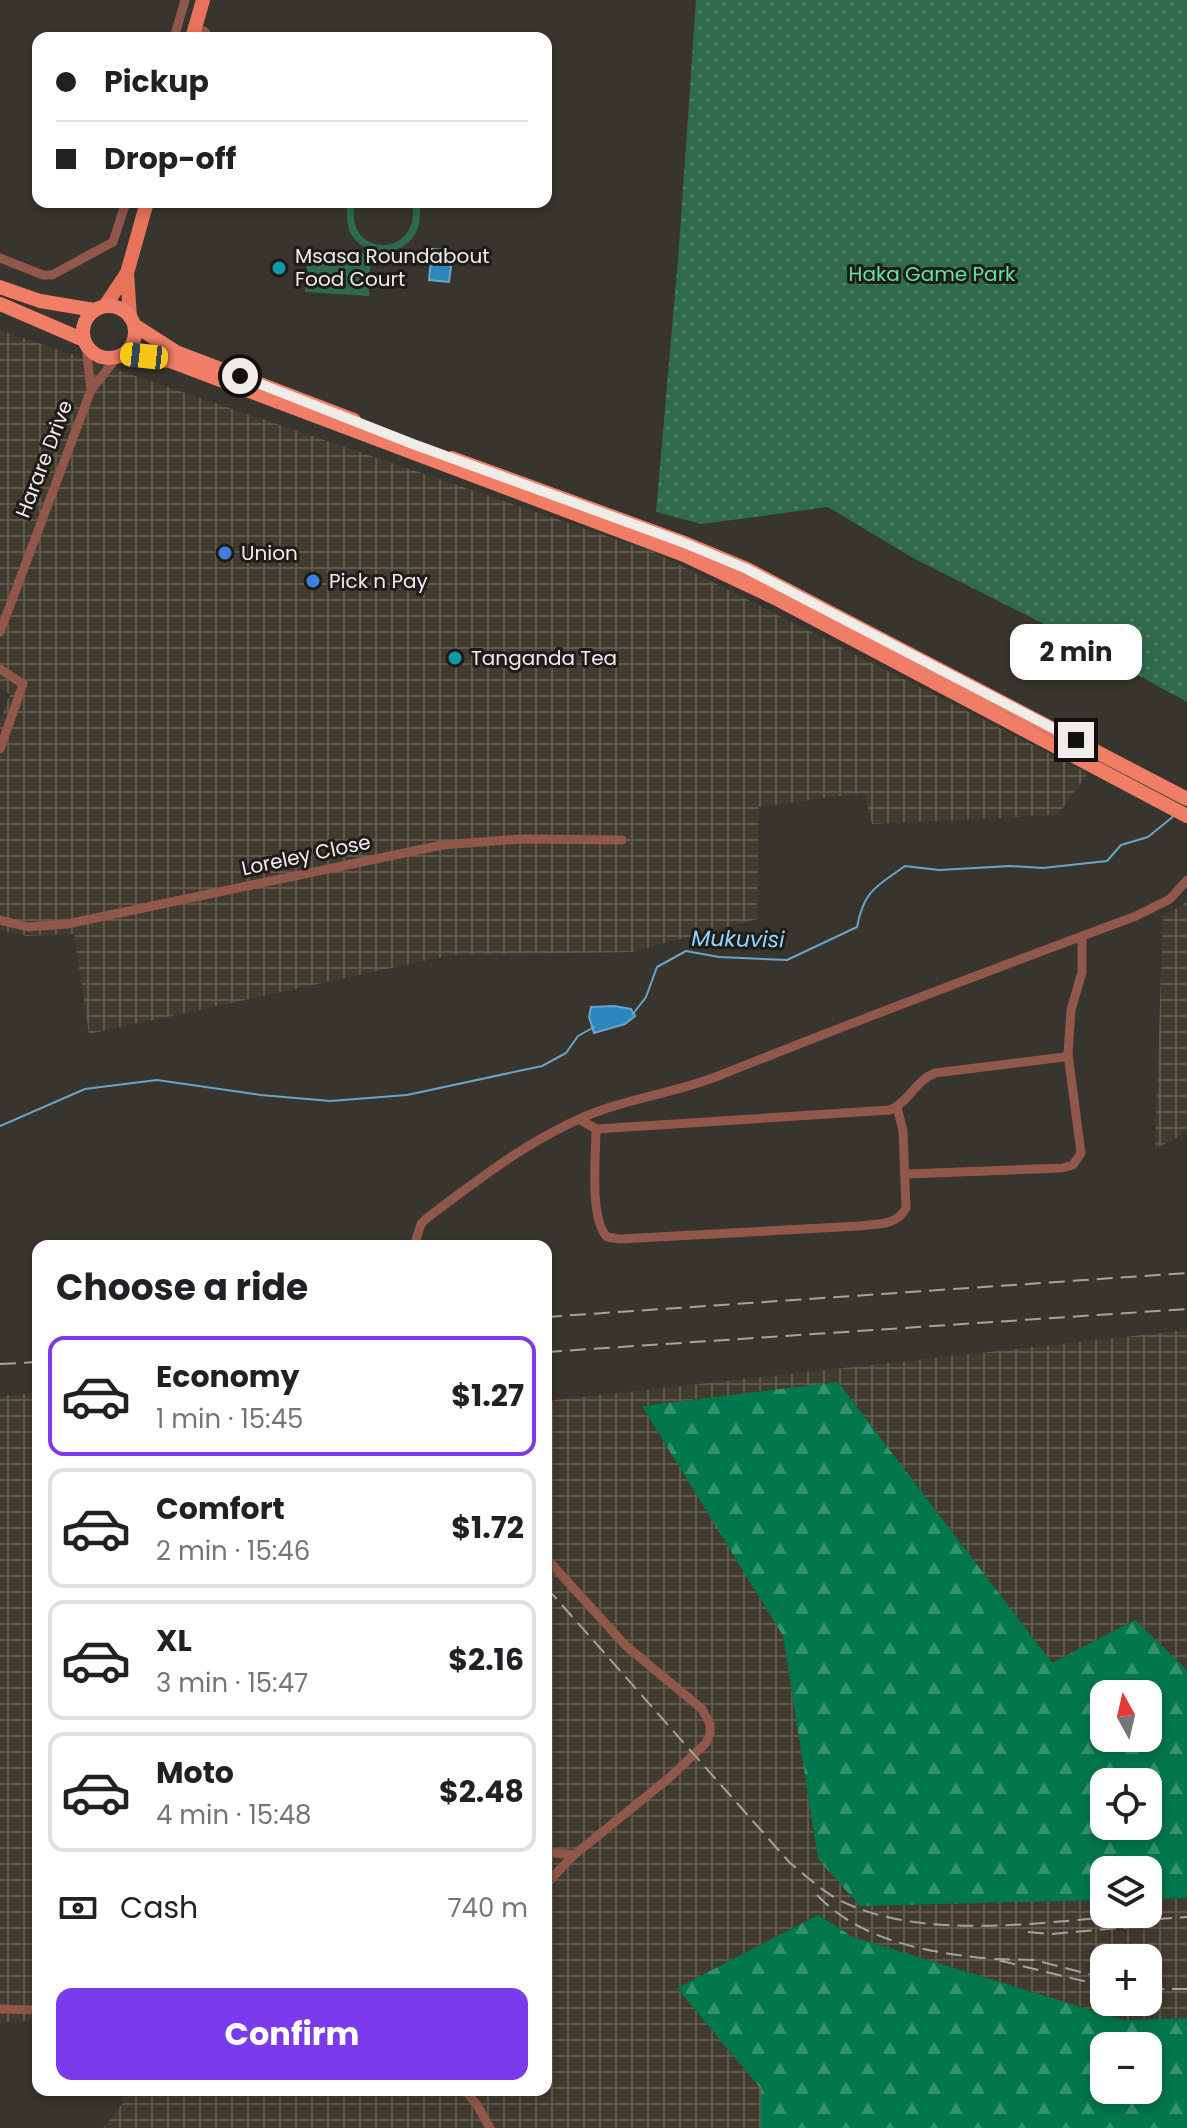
<!DOCTYPE html>
<html lang="en">
<head>
<meta charset="utf-8">
<style>
	body { margin:0; font-family:Poppins,sans-serif; background:#f6f6f6; color:#202124; height:100vh; display:flex; flex-direction:column; font-size:30px; white-space:nowrap }
	* { box-sizing:border-box; margin:0 }
	p { font-size:26px; color:#757577 }
	.icon { flex:none; width:44px; height:44px; fill:none; stroke:currentColor; stroke-width:2; stroke-linecap:round; stroke-linejoin:round }
	.map { position:relative; flex:1; overflow:hidden }
	.panel { position:absolute; left:32px; top:1240px; width:520px; height:856px; display:flex; flex-direction:column; background:#fff; border-radius:16px; box-shadow:0 4px 12px #0003 }
	.panel>* { flex:none }
	.banner { position:absolute; left:32px; top:32px; width:520px; height:176px; border-radius:16px; box-shadow:0 4px 12px #0003; display:grid; align-content:center; height:176px; padding:0 24px; background:#fff }
	.needle { width:52px; rotate:352deg }
	.tools { position:absolute; left:1090px; top:1680px; display:grid; gap:16px }
	.tools a { display:grid; place-items:center; width:72px; height:72px; border-radius:16px; background:#fff; box-shadow:0 4px 12px #0003; font-size:40px }
	.end { position:absolute; width:36px; height:36px; margin:-18px; border:10px solid #f0ede9; background:#111; box-shadow:0 0 0 4px #111 }
	.from { border-radius:50% }
	.bubble { position:absolute; height:56px; border-radius:16px; background:#fff; box-shadow:0 4px 12px #0003; font-size:26px; font-weight:700; line-height:56px; text-align:center }
	.car { position:absolute; width:24px; height:48px; margin:-24px -12px; border-radius:10px; box-shadow:0 0 6px 2px #0007; background:linear-gradient(#f5c518 24%,#345 0 40%,#f5c518 0 76%,#345 0 86%,#f5c518 0) }
	.banner b { display:flex; align-items:center; gap:28px; height:76px; font-size:30px }
	.banner b+b { border-top:2px solid #e0e0e0 }
	.banner i { width:20px; height:20px; background:#202124 }
	ul { padding:0; list-style:none }
	li { display:flex; align-items:center; gap:24px; height:120px; margin:0 16px 12px; padding:0 8px; border:4px solid #e0e0e0; border-radius:16px }
	li div { flex:1 }
	li b { display:block; font-size:30px }
	li em { font-style:normal; font-weight:700 }
	li.on { border-color:#7c3aed }
	li>.icon { width:72px; height:72px; stroke-width:1.5 }
	h2 { padding:0 24px; font-size:36px; line-height:96px }
	.pay { display:flex; align-items:center; gap:20px; height:88px; padding:0 24px; font-size:30px }
	.pay p { margin-inline-start:auto }
	.action { display:flex; gap:16px; margin-top:auto; padding:16px 24px }
	.action a { flex:1; height:92px; border-radius:16px; background:#7c3aed; color:#fff; font-size:32px; font-weight:700; line-height:92px; text-align:center }
	.map>svg:first-child { display:block }
</style>
</head>
<body>
<div class="map">
<svg width="1187" height="2128" viewBox="0 0 1187 2128">
	<defs>
		<pattern id="industrial-grid" width="8" height="8" patternUnits="userSpaceOnUse" patternTransform="scale(2)"><rect width="8" height="8" fill="#423b2f"/><path d="M0 4h8M4 0v8" fill="none" stroke="#5e584d"/></pattern>
		<pattern id="forest-firs" width="22" height="20" patternUnits="userSpaceOnUse" patternTransform="scale(2)"><rect width="22" height="20" fill="#02774b"/><path d="M5 1l3.5 6h-7zM16 11l3.5 6h-7z" fill="#34916e"/></pattern>
		<pattern id="park-dots" width="8" height="8" patternUnits="userSpaceOnUse" patternTransform="scale(2)"><rect width="8" height="8" fill="#306a4c"/><path d="M2 2h.1M6 6h.1" fill="none" stroke="#4e8066" stroke-width="1.8" stroke-linecap="round"/></pattern>
	</defs>
	<rect width="100%" height="100%" fill="#38342e"/>
	<path fill="url(#industrial-grid)" fill-rule="evenodd" d="M0,330L654,552L1088,773L1058,815L872,824L864,793L759,807L757,919L632,952L451,955L89,1034L74,934L26,936L0,930V721L10,694L0,688Z
		M1187,899V1132L1155,1149L1163,915L1183,905Z
		M1187,1330V1670L1135,1620L1052,1663L838,1382L643,1406L783,1636L818,1859L860,1906L1104,1900V1914H1148V1899L1187,1898V2018L1124,2020L853,1937L818,1915L677,1988L761,2089V2128H103L123,2103L122,2090H546V1401ZM1104,1958H1148V2002H1104Z
		M38,1393V2020L0,2023V1396Z"/>
	<path fill="url(#forest-firs)" fill-rule="evenodd" d="M838,1382L1052,1663L1135,1620L1187,1670V1898L1148,1899V1870H1104V1900L860,1906L818,1859L783,1636L642,1406ZM1104,1694H1148V1738H1104ZM1104,1782H1148V1826H1104Z
		M818,1915L853,1937L1124,2020L1187,2018V2128H761V2089L677,1988ZM1104,2046H1148V2090H1104Z"/>
	<path fill="url(#park-dots)" d="M696,0H1187V702L1052,628L915,559L828,507L702,524L656,512L679,247Z"/>
	<path fill="#306a4c" d="M347,202H354C354,210 353,219 356,227C365,251 401,251 410,227C414,219 413,210 413,202H420C420,213 421,224 415,234C401,258 365,258 351,234C346,224 347,213 347,202Z
		M308,250L371,254L369,296L305,292Z"/>
	<path fill="#2d86bc" stroke="#68a5ca" stroke-width="2" d="M432,249L453,251L449,282L429,280Z
		M614,1006L631,1009L635,1016L625,1024L594,1033L589,1017L591,1007Z"/>
	<g fill="none" stroke-linecap="round" stroke-linejoin="round">
		<path stroke="#68a5ca" stroke-width="2" d="M633,1014L646,997L657,967L686,951L719,957L787,960L857,927C864,890 876,887 905,866L939,870L1010,866L1043,868L1107,861L1121,845L1148,837L1175,815
			M0,1126L85,1089L157,1080L261,1095L330,1101L407,1095L542,1066L566,1053L578,1036L594,1027"/>
		<path stroke="#90574a" stroke-width="9" d="M195,27L204,31L210,38
			M174,38L185,0
			M0,258L43,275H52L113,242L126,202
			M86,345L91,390
			M0,632L91,390L118,356
			M0,669L23,684L0,749
			M0,920L28,927L67,924L442,845L521,839L622,840
			M579,1119L596,1129L890,1110C909,1102 915,1081 935,1073L1064,1057L1068,1054L1071,1010L1082,972V936
			M596,1129C596,1156 589,1217 607,1237L620,1239L858,1226C876,1224 897,1226 906,1208L903,1131L897,1107
			M907,1174L1062,1168L1073,1165L1081,1153L1068,1054
			M414,1246L421,1224L427,1218C480,1178 534,1136 596,1112C636,1097 678,1092 718,1076C856,1021 996,968 1136,916L1170,899L1187,880
			M546,1558L625,1645L702,1709L710,1724V1734L706,1743L669,1778L574,1855L546,1852
			M546,1884L574,1855
			M0,2009L38,2010
			M465,2090L477,2105L490,2128"/>
		<path stroke="#e7735a" stroke-width="14" d="M192,38L203,0
			M105,306L127,273
			M130,317L127,273L147,202"/>
		<path stroke="#f07e66" stroke-width="14" d="M0,287L40,301L94,310
			M0,304L84,340
			M83 332a26 26 0 1 1 52 0a26 26 0 1 1-52 0Z
			M134,325L176,352L354,420
			M123,354L170,361L684,555L777,599L1187,816
			M452,458L682,542L747,569L1187,799"/>
		<path stroke="#a6a39e" stroke-width="2" stroke-dasharray="16 8" stroke-linecap="butt" d="M546,1317L1187,1273
			M546,1352L1187,1309
			M0,1364L38,1362
			M546,1587L790,1863C806,1876 821,1890 839,1900C924,1943 1050,1921 1142,1914
			M817,1895C862,1942 930,1953 993,1959
			M1132,1921L1187,1917
			M1028,1932L1051,1934L1143,1926
			M1104,1978L1034,1960L993,1959L1104,1986
			M1148,1989H1187"/>
	</g>
	<g fill="none" stroke-linecap="round" stroke-linejoin="round">
		<path stroke="#f0ede9" stroke-width="10" d="M240,376L413,444L682,542L747,569L1076,740"/>
	</g>
	<g fill="#0f9aa8" stroke="#1e1c19" stroke-width="3">
		<circle cx="279" cy="268" r="8"/>
		<circle cx="455" cy="658" r="8"/>
	</g>
	<g fill="#3f7fe0" stroke="#1e1c19" stroke-width="3">
		<circle cx="225" cy="553" r="8"/>
		<circle cx="313" cy="581" r="8"/>
	</g>
	<g text-anchor="middle" dominant-baseline="central" stroke-width="6" stroke-linejoin="round" paint-order="stroke">
		<g font-size="20" fill="#f0ede9" stroke="#1e1c19" text-anchor="start">
			<text x="295" y="256">Msasa Roundabout<tspan x="295" dy="23">Food Court</tspan></text>
			<text x="241" y="553">Union</text>
			<text x="329" y="581">Pick n Pay</text>
			<text x="471" y="658">Tanganda Tea</text>
		</g>
		<g font-size="20" fill="#65e3a3" stroke="#1e1c19">
			<text x="932" y="274">Haka Game Park</text>
		</g>
		<g font-size="20" fill="#f0ede9" stroke="#1e1c19">
			<text transform="translate(44 459) rotate(-69)">Harare Drive</text>
			<text transform="translate(306 855) rotate(-12)">Loreley Close</text>
		</g>
		<g font-size="22" font-style="italic" fill="#96d4ff" stroke="#1e1c19">
			<text transform="translate(738 939) rotate(1)">Mukuvisi</text>
		</g>
	</g>
</svg>
<div class="tools">
<a><svg class="needle" viewBox="-14 -14 28 28"><path d="M0-13l5 13h-10z" fill="#e53935"/><path d="M0 13l5-13h-10z" fill="#757577"/></svg></a>
<a><svg class="icon" aria-label="locate" viewBox="0 0 24 24"><circle cx="12" cy="12" r="6"/><path d="M12 2v4M12 18v4M2 12h4M18 12h4"/></svg></a>
<a><svg class="icon" aria-label="layers" viewBox="0 0 24 24"><path d="M12 4l9 5-9 5-9-5zM3 14l9 5 9-5"/></svg></a>
<a>+</a>
<a>−</a>
</div>
<i class="end from" style="left:240px;top:376px"></i>
<i class="end" style="left:1076px;top:740px"></i>
<div class="bubble" style="left:1010px;top:624px;width:132px">2 min</div>
<i class="car" style="left:144px;top:356px;rotate:276deg"></i>
<div class="banner">
<b><i class="from"></i>Pickup</b>
<b><i></i>Drop-off</b>
</div>
<section class="panel">
<h2>Choose a ride</h2>
<ul>
<li class="on"><svg class="icon" aria-label="car" viewBox="0 0 24 24"><path d="M5 17H2v-5l4-1 3-4h7l3 4 3 1v5h-3M9 17h6M6 11h13"/><circle cx="7" cy="17" r="2"/><circle cx="17" cy="17" r="2"/></svg><div><b>Economy</b><p>1 min · 15:45</p></div><em>$1.27</em></li>
<li><svg class="icon" aria-label="car" viewBox="0 0 24 24"><path d="M5 17H2v-5l4-1 3-4h7l3 4 3 1v5h-3M9 17h6M6 11h13"/><circle cx="7" cy="17" r="2"/><circle cx="17" cy="17" r="2"/></svg><div><b>Comfort</b><p>2 min · 15:46</p></div><em>$1.72</em></li>
<li><svg class="icon" aria-label="car" viewBox="0 0 24 24"><path d="M5 17H2v-5l4-1 3-4h7l3 4 3 1v5h-3M9 17h6M6 11h13"/><circle cx="7" cy="17" r="2"/><circle cx="17" cy="17" r="2"/></svg><div><b>XL</b><p>3 min · 15:47</p></div><em>$2.16</em></li>
<li><svg class="icon" aria-label="car" viewBox="0 0 24 24"><path d="M5 17H2v-5l4-1 3-4h7l3 4 3 1v5h-3M9 17h6M6 11h13"/><circle cx="7" cy="17" r="2"/><circle cx="17" cy="17" r="2"/></svg><div><b>Moto</b><p>4 min · 15:48</p></div><em>$2.48</em></li>
</ul>
<div class="pay"><svg class="icon" aria-label="cash" viewBox="0 0 24 24"><path d="M3 7h18v10H3z"/><circle cx="12" cy="12" r="2"/></svg>Cash<p>740 m</p></div>
<div class="action"><a>Confirm</a></div>
</section>
</div>
</body>
</html>
